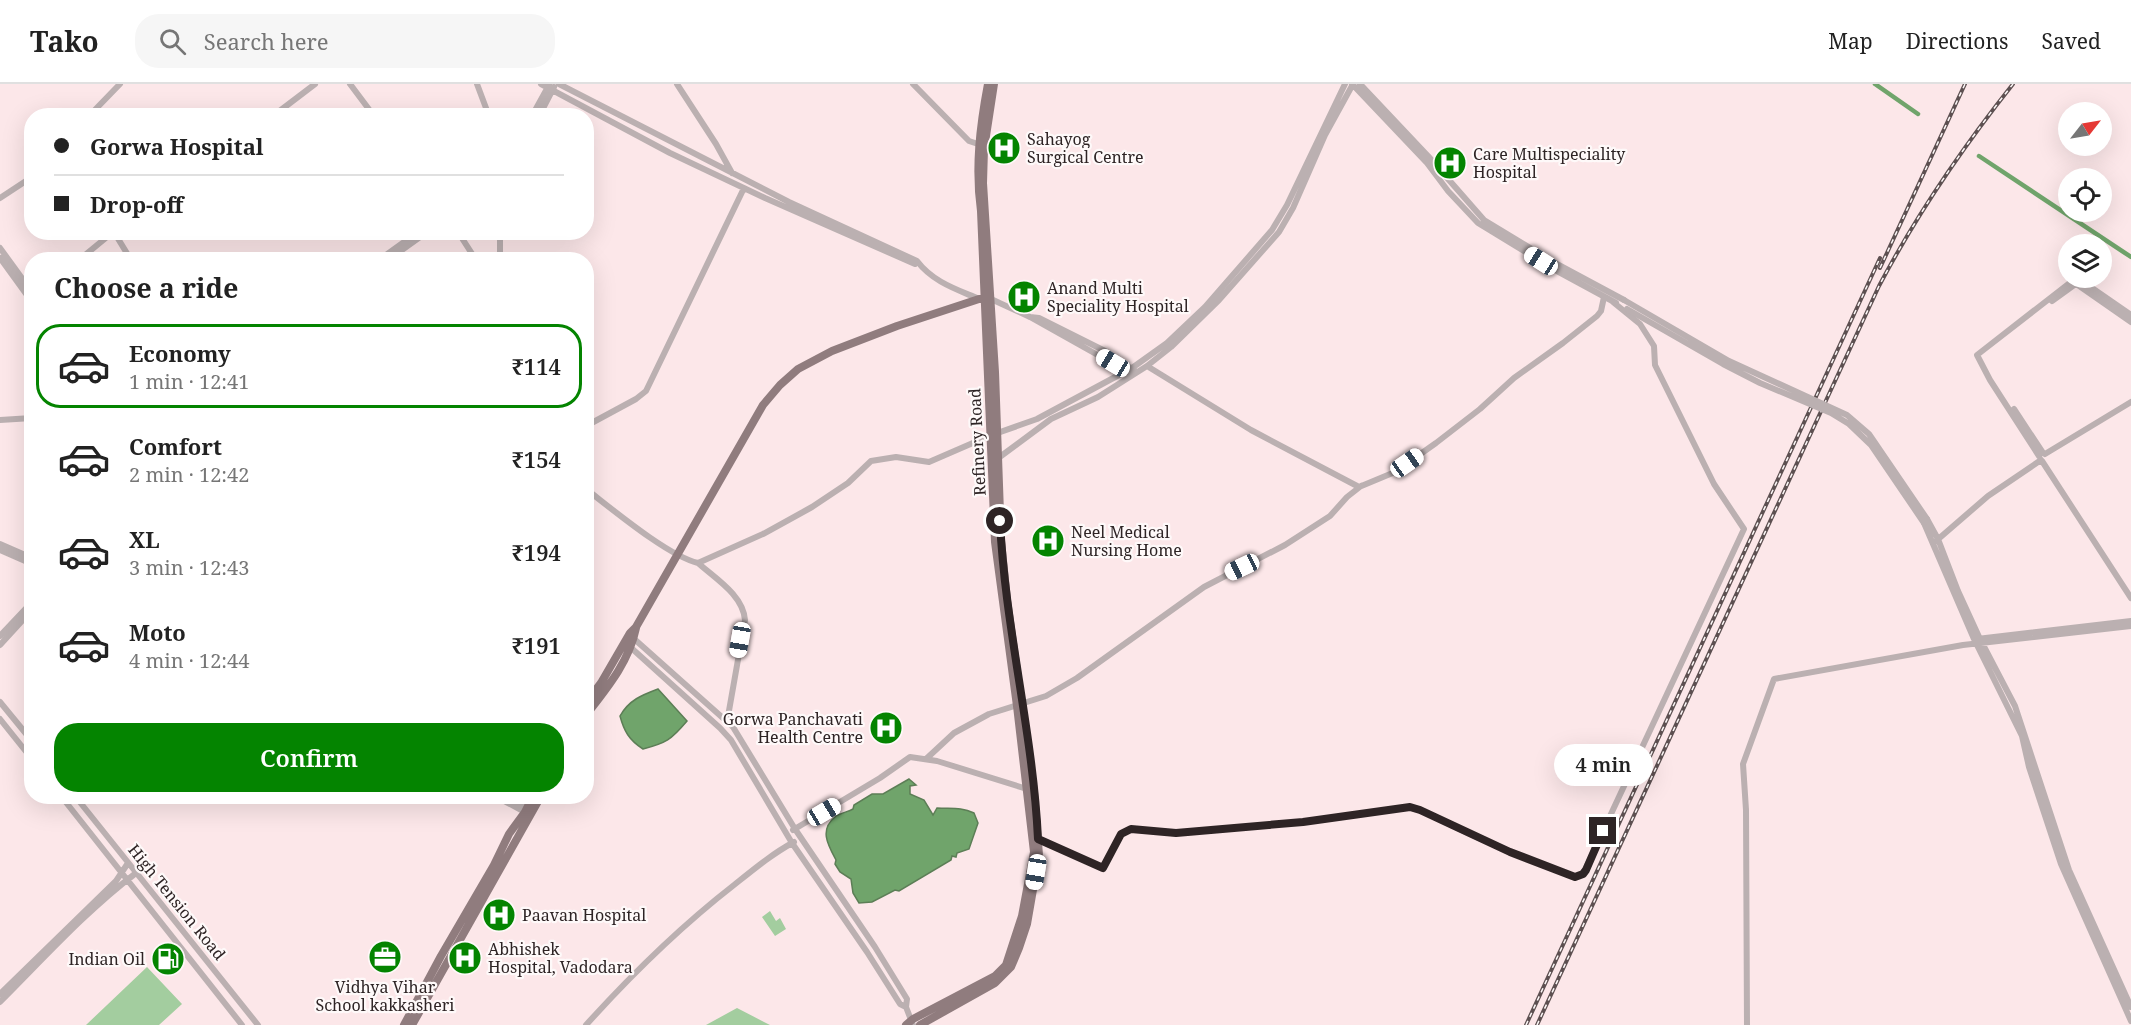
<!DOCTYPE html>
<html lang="en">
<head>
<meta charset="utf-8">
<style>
	body { margin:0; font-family:"Noto Serif",serif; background:#f6f6f6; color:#222; height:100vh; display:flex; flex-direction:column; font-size:22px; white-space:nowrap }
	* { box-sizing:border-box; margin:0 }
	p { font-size:20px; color:#767676 }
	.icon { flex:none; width:33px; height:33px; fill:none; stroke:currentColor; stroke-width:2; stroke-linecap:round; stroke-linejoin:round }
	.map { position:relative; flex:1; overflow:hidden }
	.panel { position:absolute; left:24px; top:168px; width:570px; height:552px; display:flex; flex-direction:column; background:#fff; border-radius:24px; box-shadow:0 6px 24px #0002 }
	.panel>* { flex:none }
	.top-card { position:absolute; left:24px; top:24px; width:570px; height:132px; border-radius:24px; box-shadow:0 6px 24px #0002; display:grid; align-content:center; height:132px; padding:0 30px; background:#fff }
	.needle { width:39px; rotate:59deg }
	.tools { position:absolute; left:2058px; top:18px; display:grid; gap:12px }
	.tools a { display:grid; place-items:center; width:54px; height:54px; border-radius:50%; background:#fff; box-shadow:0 6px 24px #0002; font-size:30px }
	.end { position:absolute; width:27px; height:27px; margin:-14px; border:8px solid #2e2425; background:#fff; box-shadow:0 0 0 3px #fff }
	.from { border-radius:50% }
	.bubble { position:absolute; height:42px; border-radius:21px; background:#fff; box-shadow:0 6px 24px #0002; font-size:20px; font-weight:600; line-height:42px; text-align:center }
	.car { position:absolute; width:18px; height:36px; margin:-18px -9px; border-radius:8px; box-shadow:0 0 4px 2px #0007; background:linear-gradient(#fff 24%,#345 0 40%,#fff 0 76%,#345 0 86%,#fff 0) }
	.top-card b { display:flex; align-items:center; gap:21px; height:57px; font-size:22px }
	.top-card b+b { border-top:2px solid #e0e0e0 }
	.top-card i { width:15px; height:15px; background:#222 }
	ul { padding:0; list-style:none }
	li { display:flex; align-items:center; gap:18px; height:84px; margin:0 12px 9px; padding:0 18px; border:3px solid transparent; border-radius:24px }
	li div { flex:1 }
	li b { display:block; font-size:22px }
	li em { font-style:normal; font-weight:600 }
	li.on { border-color:#048400 }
	li>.icon { width:54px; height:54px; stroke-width:1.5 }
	h2 { padding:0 30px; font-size:27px; line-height:72px }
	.cta { display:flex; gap:12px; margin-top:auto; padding:12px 30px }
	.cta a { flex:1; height:69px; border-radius:24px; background:#048400; color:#fff; font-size:24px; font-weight:600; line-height:69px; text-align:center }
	header { display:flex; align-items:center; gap:36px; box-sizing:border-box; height:84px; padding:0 30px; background:#fff; border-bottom:2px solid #e0e0e0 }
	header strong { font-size:28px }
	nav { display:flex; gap:33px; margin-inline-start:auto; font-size:21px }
	.search { width:420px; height:54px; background:#f6f6f6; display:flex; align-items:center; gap:15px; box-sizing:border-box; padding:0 21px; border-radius:24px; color:#767676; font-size:22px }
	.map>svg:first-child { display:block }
</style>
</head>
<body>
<header>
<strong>Tako</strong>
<div class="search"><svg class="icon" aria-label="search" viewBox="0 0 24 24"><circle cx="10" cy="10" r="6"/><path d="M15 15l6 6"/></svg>Search here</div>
<nav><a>Map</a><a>Directions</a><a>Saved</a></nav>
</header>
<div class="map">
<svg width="2131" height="941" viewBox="0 0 2131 941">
	<rect width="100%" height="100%" fill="#fce7e9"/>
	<path fill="#a3cd9f" d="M770,827L776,837L780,834L786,845L775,852L762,833Z
		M147,883L182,920L159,941H86Z
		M737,924L770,941H706Z"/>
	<path fill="#70a46b" stroke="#5c7e56" stroke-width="1.5" d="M658,605L687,637C671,656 666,659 643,665C629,656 624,647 620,632C629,616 642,611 658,605Z
		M909,695L916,701L910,702V710L924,716L933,731L937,724C951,725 961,723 974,729L978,739L969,765L957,769L956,773L952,772L951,776L899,807L895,806L872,818L859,819L853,809L851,795L840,788L835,780L836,776C828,761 819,746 835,733C840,729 848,728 853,725L854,721L872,710H883Z"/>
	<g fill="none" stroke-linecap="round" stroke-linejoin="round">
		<path stroke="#70a46b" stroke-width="4.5" d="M1875,0L1918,30
			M1979,72L2131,173"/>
		<path stroke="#bbb0b1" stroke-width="6" d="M350,0L374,32
			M477,0L489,32
			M541,0L670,69L765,114L915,180
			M559,0L789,118L917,177C933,198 956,205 979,215
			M677,0L716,60L732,89
			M913,0L969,57L981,61
			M1352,0L1427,79L1448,107L1478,139L1557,187L1616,219
			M1360,0L1428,72L1484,136L1555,179L1624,216
			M89,32L120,0
			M273,32L315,0
			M532,32L549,1
			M539,32L554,3
			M0,114L32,93
			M114,148L131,176
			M458,148L476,176
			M500,148V176
			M0,164L32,208
			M0,174L32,218
			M79,176L113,148
			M379,176L418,148
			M388,176L427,148
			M2079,195L2131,231
			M2075,199L2131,238
			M991,215L1030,233L1128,288
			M2052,217L2081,196
			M1030,233L1039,234L1105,267L1135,287
			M1147,282L1251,346L1359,403L1395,388L1436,359L1480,325L1514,294L1563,259L1597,232L1601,227L1604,213
			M2014,325L2043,369
			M0,336L32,334
			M586,342L636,315L646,307L744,104
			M2045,370L2131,318
			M2039,372L1990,296L1977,271L2076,194
			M997,375L1051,335L1098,313L1147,282L1171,263L1219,216L1279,148L1293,124L1325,51L1353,0
			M2042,377L2131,514
			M586,405C612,425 668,472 698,479L763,450L812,423L848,399L871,377L896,373L929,378L989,352L1037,335L1132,284L1167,259L1205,223L1272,146L1287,121L1345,0
			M1927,435L1938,455L1958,507L1980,555L2015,622L2069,786L2131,923
			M1924,439L1974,555L2022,652L2029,683L2061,780L2131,937
			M1936,457L1988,412L2041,376
			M0,460L32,474
			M0,466L32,480
			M698,479C716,495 743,511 745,536L727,638
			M0,552L32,518
			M632,553L733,643L795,745L875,863L907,915L906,923L913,941
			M1977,555L2131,537
			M0,561L32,526
			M628,561L720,644L731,656L792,759L867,868L900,920L906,923
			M0,618L32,657
			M0,635L32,675
			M926,675L954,649L989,630L1046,612L1077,594L1204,503L1285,461L1330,432L1347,413L1361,402
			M61,712L242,941
			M75,712L258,941
			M495,712L525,728
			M506,712L527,723
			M793,746L880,694L910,673L937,677L1027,705
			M1034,754L1103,784L1121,750L1131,745L1176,749L1303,738L1410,723C1429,728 1447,740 1466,748C1502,765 1538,779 1575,793L1583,790L1744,445L1714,400L1655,281L1654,262L1640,240L1613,218
			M0,910L116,797L128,779
			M0,918C44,874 86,827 136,789
			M586,941C632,890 680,843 734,801C754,785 772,770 794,758
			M1747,941L1746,726L1743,680L1774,595L1963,561L2131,542"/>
		<path stroke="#907c7e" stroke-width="8" d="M586,619L601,599L630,549L636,543L763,321L780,301L798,285L832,267L897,242L979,215H989
			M586,631C607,604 629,578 636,544
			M404,941L441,872L494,781L509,750L525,728L533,712
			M412,941L541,712
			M906,941L913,935L995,892L1006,881L1022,832L1034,768L1017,622L995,458L981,127C975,84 980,42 988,0
			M920,941L995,899L1011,883L1019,864L1027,840L1039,771L1034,708L1007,516L1001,457L995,288L983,99L984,65L994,0"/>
		<g stroke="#5d5051" stroke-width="4">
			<path id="rail" d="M1880,184L1965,0
				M1526,941L1880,174
				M1537,941L1879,202C1917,130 1963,63 2013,0"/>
		</g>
		<use href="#rail" stroke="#fef9f9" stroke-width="1.5" stroke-dasharray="4.5" stroke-linecap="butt"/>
		<path stroke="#bbb0b1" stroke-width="6" d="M1624,216L1729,277L1847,331L1869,350L1927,435
			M1627,225L1723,280L1760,299L1831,329L1849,340L1871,361L1924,439"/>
	</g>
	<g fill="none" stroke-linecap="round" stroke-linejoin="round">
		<path stroke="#2e2425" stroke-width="8" d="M1000,437C1005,544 1033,648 1038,755L1103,784L1121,750L1131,745L1176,749L1303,738L1410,723L1420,726L1510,768L1575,793L1583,790L1586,786L1603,747"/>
	</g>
	<defs>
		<g id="hospital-disc" transform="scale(1.725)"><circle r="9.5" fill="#048400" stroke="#fef9f9"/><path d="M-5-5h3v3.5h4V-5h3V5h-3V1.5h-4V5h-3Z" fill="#fff"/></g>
		<g id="office-disc" transform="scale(1.725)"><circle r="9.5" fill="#048400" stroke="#fef9f9"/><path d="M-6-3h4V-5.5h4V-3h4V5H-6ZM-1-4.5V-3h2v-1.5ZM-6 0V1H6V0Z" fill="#fff"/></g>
		<g id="fuel-disc" transform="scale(1.725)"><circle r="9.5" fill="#048400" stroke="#fef9f9"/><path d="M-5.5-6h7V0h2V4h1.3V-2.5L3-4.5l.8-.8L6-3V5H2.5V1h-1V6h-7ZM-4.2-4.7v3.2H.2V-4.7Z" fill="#fff"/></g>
	</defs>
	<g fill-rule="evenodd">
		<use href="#hospital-disc" x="1004" y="64"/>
		<use href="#hospital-disc" x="1450" y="79"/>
		<use href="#hospital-disc" x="1024" y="213"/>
		<use href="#hospital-disc" x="1048" y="457"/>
		<use href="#hospital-disc" x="886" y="644"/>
		<use href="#hospital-disc" x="499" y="831"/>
		<use href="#office-disc" x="385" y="873"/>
		<use href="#hospital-disc" x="465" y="874"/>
		<use href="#fuel-disc" x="168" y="875"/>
	</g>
	<g text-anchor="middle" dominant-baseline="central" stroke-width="4.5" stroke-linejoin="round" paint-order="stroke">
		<g font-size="16" fill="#2e2425" stroke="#fef9f9" text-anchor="start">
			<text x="1027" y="55">Sahayog<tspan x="1027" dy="18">Surgical Centre</tspan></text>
			<text x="1473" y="70">Care Multispeciality<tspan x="1473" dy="18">Hospital</tspan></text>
			<text x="1047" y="204">Anand Multi<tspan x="1047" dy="18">Speciality Hospital</tspan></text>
			<text x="1071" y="448">Neel Medical<tspan x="1071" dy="18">Nursing Home</tspan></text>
			<text x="863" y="635" text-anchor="end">Gorwa Panchavati<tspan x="863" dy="18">Health Centre</tspan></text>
			<text x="522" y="831">Paavan Hospital</text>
			<text x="488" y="865">Abhishek<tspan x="488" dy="18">Hospital, Vadodara</tspan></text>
			<text x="145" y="875" text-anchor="end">Indian Oil</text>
			<text x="385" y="903" text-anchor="middle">Vidhya Vihar<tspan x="385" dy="18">School kakkasheri</tspan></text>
		</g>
		<g font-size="16" fill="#2e2425" stroke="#fef9f9">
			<text transform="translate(977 358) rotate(-93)">Refinery Road</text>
			<text transform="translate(177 818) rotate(51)">High Tension Road</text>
		</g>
	</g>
</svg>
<div class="tools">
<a><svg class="needle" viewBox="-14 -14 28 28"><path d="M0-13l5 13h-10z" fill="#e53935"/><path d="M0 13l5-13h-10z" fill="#767676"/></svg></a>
<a><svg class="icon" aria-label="locate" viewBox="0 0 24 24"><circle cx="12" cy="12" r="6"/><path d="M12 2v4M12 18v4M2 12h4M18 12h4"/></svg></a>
<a><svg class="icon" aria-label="layers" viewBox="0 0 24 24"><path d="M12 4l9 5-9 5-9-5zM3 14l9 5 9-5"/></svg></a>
</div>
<i class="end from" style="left:1000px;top:437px"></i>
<i class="end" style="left:1603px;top:747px"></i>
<div class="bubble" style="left:1554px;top:660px;width:99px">4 min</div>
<i class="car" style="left:1541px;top:177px;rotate:302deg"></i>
<i class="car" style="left:1113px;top:279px;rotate:301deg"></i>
<i class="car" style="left:1407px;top:379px;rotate:55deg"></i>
<i class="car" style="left:1242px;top:483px;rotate:245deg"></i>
<i class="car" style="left:740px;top:556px;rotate:190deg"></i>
<i class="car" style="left:824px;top:728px;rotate:59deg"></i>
<i class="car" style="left:1036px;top:788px;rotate:189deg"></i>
<div class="top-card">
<b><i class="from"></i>Gorwa Hospital</b>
<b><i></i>Drop-off</b>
</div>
<section class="panel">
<h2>Choose a ride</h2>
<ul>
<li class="on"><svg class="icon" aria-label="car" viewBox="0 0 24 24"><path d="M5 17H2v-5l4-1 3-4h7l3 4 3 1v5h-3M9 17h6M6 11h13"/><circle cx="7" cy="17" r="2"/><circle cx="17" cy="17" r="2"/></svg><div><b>Economy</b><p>1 min · 12:41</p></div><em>₹114</em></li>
<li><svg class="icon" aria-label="car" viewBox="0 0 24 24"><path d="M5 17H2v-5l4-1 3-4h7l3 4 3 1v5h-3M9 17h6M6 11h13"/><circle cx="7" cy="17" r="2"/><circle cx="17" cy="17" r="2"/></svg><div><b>Comfort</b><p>2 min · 12:42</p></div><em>₹154</em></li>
<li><svg class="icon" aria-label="car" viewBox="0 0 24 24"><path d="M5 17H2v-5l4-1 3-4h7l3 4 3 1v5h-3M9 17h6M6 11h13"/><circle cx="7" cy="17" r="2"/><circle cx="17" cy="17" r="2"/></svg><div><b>XL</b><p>3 min · 12:43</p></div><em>₹194</em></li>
<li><svg class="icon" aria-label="car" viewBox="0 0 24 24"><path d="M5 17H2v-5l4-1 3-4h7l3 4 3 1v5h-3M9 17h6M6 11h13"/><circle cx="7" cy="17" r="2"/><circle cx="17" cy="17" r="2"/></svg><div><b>Moto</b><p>4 min · 12:44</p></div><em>₹191</em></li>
</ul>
<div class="cta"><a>Confirm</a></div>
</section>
</div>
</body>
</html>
